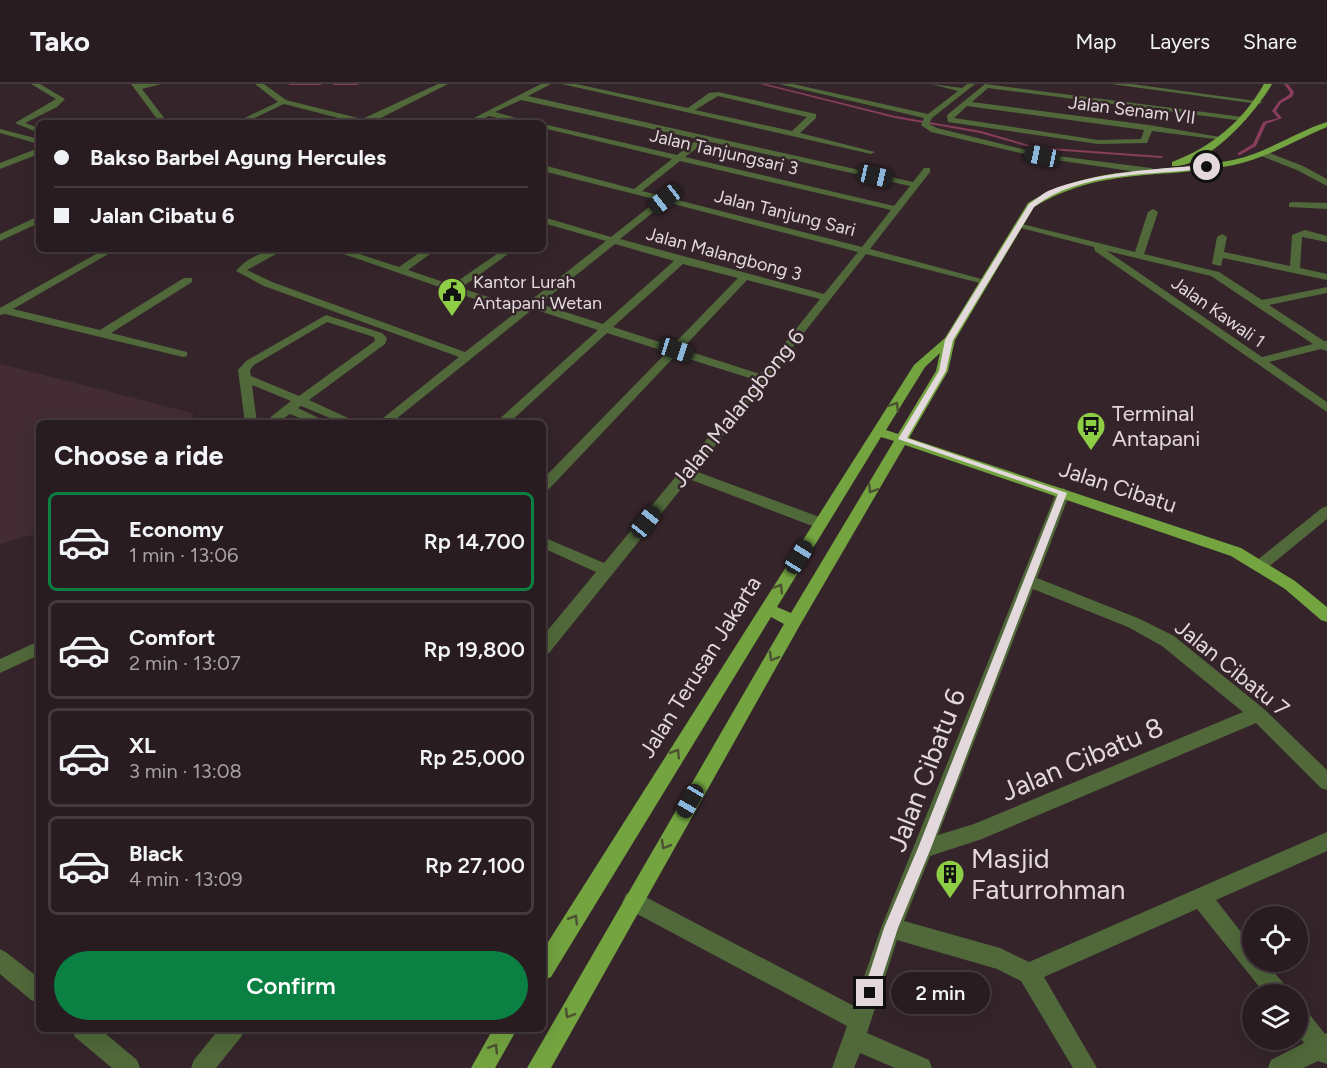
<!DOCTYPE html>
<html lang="en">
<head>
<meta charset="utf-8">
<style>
	body { margin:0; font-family:Figtree,sans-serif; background:#34292d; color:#f1f3f6; height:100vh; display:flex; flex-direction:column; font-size:22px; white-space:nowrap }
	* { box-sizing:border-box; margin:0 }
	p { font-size:20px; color:#a5a1a5 }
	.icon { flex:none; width:33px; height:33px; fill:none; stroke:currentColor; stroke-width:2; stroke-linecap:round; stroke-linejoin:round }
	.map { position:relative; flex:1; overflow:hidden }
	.sheet { position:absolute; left:36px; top:336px; width:510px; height:612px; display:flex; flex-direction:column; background:#281c20; border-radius:9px; box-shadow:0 6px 24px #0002,0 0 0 2px #443a3e }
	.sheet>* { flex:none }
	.banner { position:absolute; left:36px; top:36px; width:510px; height:132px; border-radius:9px; box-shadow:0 6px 24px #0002,0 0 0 2px #443a3e; display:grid; align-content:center; height:132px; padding:0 18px; background:#281c20 }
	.buttons { position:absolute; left:1242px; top:822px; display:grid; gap:12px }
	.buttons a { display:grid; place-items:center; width:66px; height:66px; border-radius:50%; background:#281c20; box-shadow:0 6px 24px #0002,0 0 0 2px #443a3e; font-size:30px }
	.end { position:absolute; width:27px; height:27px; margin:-14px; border:8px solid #e3d8dc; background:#111; box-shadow:0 0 0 3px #111 }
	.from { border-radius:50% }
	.bubble { position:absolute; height:42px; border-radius:21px; background:#281c20; box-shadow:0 6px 24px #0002,0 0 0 2px #443a3e; font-size:20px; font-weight:600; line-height:42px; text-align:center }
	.car { position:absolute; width:18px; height:36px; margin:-18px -9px; border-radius:8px; box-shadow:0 0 4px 2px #0007; background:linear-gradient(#222 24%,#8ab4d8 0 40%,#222 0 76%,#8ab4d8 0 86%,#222 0) }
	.banner b { display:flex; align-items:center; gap:21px; height:57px; font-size:22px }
	.banner b+b { border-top:2px solid #443a3e }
	.banner i { width:15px; height:15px; background:#f1f3f6 }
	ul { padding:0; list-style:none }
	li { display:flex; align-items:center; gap:18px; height:99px; margin:0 12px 9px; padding:0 6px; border:3px solid #443a3e; border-radius:9px }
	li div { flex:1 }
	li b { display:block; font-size:22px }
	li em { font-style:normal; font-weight:600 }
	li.active { border-color:#0b8043 }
	li>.icon { width:54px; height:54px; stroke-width:1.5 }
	h2 { padding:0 18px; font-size:27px; line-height:72px }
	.button { display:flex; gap:12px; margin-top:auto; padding:12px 18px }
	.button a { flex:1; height:69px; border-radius:36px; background:#0b8043; color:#fff; font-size:24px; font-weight:600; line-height:69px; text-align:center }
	header { display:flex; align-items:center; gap:36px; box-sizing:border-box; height:84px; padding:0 30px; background:#281c20; border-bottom:2px solid #443a3e }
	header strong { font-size:28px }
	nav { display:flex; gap:33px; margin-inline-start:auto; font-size:21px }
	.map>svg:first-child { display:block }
</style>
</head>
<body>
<header>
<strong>Tako</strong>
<nav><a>Map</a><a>Layers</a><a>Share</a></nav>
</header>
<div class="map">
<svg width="1327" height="984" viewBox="0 0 1327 984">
	<rect width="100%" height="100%" fill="#35252b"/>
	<path fill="#432c34" d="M0,280L193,329V339H39V449L0,460Z"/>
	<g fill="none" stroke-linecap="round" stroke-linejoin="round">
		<path fill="#873d5b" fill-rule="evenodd" d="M288,0H322L320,1H290Z
			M332,0H359L357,1H334Z
			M760,0H766L895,32L981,47L1036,63L1161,72L1163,73L1161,74L1036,65L980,49L895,34Z
			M1284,0H1288L1294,8L1292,13L1281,19L1276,27L1282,34L1266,40L1256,62L1240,71H1238V69L1253,60L1263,38L1278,34L1272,27L1279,17L1289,11L1290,8Z"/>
		<path fill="#50683a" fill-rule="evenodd" d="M31,0H40L65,15L57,23L25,39L39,44V49L15,39L56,15Z
			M131,0H161L142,5L168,39H160Z
			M255,0H264L286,16L362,35L438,0H448L371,39H358L284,20L244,39H234L278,18Z
			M541,0H551L528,12L913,98L924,84H930V88L870,165L989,197L984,200L866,170L695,387L825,435L827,439L825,443H815L689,395L549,569L543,571V552L596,488L543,464V453L604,479L756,296L676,271L548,406L543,408V395L667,268L607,249L509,339H495L598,246L533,225L391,339H377L459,273L264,202L236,187C247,173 268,165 285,165L247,186L272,198L465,268L515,229L329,165H344L399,183L425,165H437L408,186L452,201L504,165H515L461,204L521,224L606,157L543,139V133L611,153L658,116L543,87V81L634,105L672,75L543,44V40L677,71L698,55L521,16L495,28L533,39H519L489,32L474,39H464ZM706,57L910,102L894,122L685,73ZM680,77L891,126L862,163L642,107ZM666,118L858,168L824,210L620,155ZM615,160L674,177L603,240L540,220ZM683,180L738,194L672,262L613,243ZM747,196L820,215L760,290L682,265Z
			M562,0H576L688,24L709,9L718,8L816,30V34L800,49L875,68L871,70ZM718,12L807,33L792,47L695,26Z
			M779,0H793L928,30L958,7L931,0L962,4L967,0H975L932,34L929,40L937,44L1042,70L1151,84L1155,87L1151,90L1042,74L931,48L921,41L924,34Z
			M985,0L1243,33L1247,35L1243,37L988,4L972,18L1149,41L1226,54L1222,56L1152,47L1147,59L1098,60L948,38L947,31ZM967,22L1144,46L1141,55L1098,56L954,34Z
			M1111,0H1132L1263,18L1259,20Z
			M0,45L39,55V60L0,49Z
			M36,65H39V70L0,85V79Z
			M1261,68H1267L1303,82L1327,95V102L1297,86L1261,72Z
			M1292,118L1327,119V125L1289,123V119Z
			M1153,125L1158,128L1144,170L1219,188L1262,216L1327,203V209L1269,221L1324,257H1327V267L1321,265L1269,278L1327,318V328L1095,167L1094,163L1013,142L1018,139L1135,168L1148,128ZM1107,167L1211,192L1313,260L1262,273Z
			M39,132V139L0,157V150Z
			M1305,146L1327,152V158L1302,153L1300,184L1327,190V196L1223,174L1221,182L1212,180L1217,153L1222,150L1227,153L1224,168L1290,182L1292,151Z
			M105,165H117L13,225L100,246L184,194H192V198L111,249L187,268V272L183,273L5,230L0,231V224Z
			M326,231L382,249L387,254L385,260L309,316L359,339H342L301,322L298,324L329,339H312L290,330L277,339H263L291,317L252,301L257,339H245L238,286L246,277ZM327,238L374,253L375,257L299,312L251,292L250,286L254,281Z
			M1063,404L1070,409L1037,494L1140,535L1174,552L1264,625L1327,686V706L1321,704L1256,639L982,755L930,772L904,837L1000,864L1029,878L1327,748V767L1216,816L1252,862V878H1265L1286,902L1289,910H1265L1197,825L1044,893L1097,984H1073L1021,897L997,885L897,856L867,949L929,976L932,984H895L860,969L854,984H832L847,942L626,824L623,817L626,810L633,807L640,810L854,922L881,844L1056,409ZM1033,505L1128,543L1162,562L1243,628L974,740L938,751Z
			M1327,422V435L1266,485H1256L1254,481L1256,477L1322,424Z
			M39,557V571L0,589V575Z
			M0,865L7,869L39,894V919L31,916L0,890Z
			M1298,923L1306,926L1325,950L1327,949V980L1318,977L1303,984H1268L1271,976L1304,959L1298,951Z
			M72,945H100L137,976L140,984H112L75,953Z
			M219,945H244L241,953L216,984H191L194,976Z"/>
		<path fill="#73a440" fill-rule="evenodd" d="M1264,0H1272C1256,28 1208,84 1172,82V78C1212,63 1243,37 1264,0Z
			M1327,38V43C1296,56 1267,74 1234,81C1161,96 1103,82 1034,123L955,256L948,287L909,354L1241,464L1295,497L1327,523V538L1321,536L1285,505L1231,472L905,361L800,541L551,984H527L784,540L771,533L551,893L543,896V866L914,281L945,254L1028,119C1097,78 1159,91 1233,76C1267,69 1295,48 1327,38ZM940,269L936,287L898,350L886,346L925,283ZM881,353L894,357L791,529L777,523Z
			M493,945H517L495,984H471Z"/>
	</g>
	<defs><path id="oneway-chevron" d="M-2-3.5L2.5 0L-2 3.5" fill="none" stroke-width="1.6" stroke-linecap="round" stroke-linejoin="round" transform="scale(1.5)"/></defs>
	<g stroke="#4b5132">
		<use href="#oneway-chevron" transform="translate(895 322) rotate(-58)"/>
		<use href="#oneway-chevron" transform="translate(872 405) rotate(121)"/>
		<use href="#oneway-chevron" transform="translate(779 504) rotate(-58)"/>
		<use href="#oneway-chevron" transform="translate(773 573) rotate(120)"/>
		<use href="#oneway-chevron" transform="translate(676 669) rotate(-58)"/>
		<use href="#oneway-chevron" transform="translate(665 761) rotate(120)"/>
		<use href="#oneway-chevron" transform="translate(574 835) rotate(-58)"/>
		<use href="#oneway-chevron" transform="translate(569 930) rotate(120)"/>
		<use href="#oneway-chevron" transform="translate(494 964) rotate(-58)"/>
	</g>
	<path fill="#e3d8dc" d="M1207,81L1209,84C1151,92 1082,86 1034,123L953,256L946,287L907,354L1067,409L931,764L898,844L877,909L875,914L870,916L865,914L863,909L884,844L918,764L1058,410L898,355L939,287L945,256L1029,120C1035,116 1042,110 1048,107C1095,88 1156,85 1207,81Z"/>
	<defs>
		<g id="civic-pin" transform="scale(1.5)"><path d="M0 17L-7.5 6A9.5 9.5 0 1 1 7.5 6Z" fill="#8dce45" stroke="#35252b"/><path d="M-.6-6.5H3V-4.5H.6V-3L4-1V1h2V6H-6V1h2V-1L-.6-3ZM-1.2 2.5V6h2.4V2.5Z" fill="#111"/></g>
		<g id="bus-pin" transform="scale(1.5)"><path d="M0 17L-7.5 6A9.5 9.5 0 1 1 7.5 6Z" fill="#8dce45" stroke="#35252b"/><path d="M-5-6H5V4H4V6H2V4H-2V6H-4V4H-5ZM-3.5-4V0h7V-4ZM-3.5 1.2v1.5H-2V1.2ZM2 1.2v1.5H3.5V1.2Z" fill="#111"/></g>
		<g id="building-pin" transform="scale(1.5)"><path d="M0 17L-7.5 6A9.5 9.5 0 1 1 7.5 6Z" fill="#8dce45" stroke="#35252b"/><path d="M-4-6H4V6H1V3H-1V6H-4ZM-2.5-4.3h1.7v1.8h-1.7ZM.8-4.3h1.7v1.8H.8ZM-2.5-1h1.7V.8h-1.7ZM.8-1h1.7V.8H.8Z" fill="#111"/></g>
	</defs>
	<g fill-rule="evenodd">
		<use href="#civic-pin" x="452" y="208"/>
		<use href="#bus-pin" x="1091" y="342"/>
		<use href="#building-pin" x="950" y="790"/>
	</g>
	<g text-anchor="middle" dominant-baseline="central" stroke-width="5" stroke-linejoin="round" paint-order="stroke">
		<g font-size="18" fill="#e3d8dc" stroke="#35252b">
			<text transform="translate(1132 26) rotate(7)">Jalan Senam VII</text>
			<text transform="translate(724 68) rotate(13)">Jalan Tanjungsari 3</text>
			<text transform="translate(785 129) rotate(14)">Jalan Tanjung Sari</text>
			<text transform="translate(724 170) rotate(15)">Jalan Malangbong 3</text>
			<text transform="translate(1218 228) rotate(35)">Jalan Kawali 1</text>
		</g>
		<g font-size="18" fill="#e3d8dc" stroke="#35252b" text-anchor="start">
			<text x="473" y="198">Kantor Lurah<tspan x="473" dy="21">Antapani Wetan</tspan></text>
		</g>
		<g font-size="22" fill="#e3d8dc" stroke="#35252b">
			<text transform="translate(738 324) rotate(-51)">Jalan Malangbong 6</text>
			<text transform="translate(1118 403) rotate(18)">Jalan Cibatu</text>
			<text transform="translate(700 583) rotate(-58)">Jalan Terusan Jakarta</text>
			<text transform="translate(1232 584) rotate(39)">Jalan Cibatu 7</text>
		</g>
		<g font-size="22" fill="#e3d8dc" stroke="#35252b" text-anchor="start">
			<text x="1112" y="329">Terminal<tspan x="1112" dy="25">Antapani</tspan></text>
		</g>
		<g font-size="27" fill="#e3d8dc" stroke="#35252b">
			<text transform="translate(1082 675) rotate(-23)">Jalan Cibatu 8</text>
			<text transform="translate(926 686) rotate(-69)">Jalan Cibatu 6</text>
		</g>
		<g font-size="27" fill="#e3d8dc" stroke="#35252b" text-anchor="start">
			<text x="971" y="774">Masjid<tspan x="971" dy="31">Faturrohman</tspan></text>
		</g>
	</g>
</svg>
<div class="buttons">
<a><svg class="icon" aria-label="locate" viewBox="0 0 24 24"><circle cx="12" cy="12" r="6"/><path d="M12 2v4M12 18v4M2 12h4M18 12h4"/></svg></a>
<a><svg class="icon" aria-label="layers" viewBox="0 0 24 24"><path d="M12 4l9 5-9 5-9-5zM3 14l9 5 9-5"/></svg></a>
</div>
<i class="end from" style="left:1207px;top:83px"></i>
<i class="end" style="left:870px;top:909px"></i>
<div class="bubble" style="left:891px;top:888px;width:99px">2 min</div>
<i class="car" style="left:1042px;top:72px;rotate:282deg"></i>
<i class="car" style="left:875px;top:92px;rotate:103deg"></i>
<i class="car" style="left:665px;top:115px;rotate:232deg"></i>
<i class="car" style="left:676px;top:266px;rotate:108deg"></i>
<i class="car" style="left:646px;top:438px;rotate:39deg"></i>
<i class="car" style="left:799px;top:473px;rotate:32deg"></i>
<i class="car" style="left:690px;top:717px;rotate:210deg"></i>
<div class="banner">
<b><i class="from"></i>Bakso Barbel Agung Hercules</b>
<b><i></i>Jalan Cibatu 6</b>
</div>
<section class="sheet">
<h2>Choose a ride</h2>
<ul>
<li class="active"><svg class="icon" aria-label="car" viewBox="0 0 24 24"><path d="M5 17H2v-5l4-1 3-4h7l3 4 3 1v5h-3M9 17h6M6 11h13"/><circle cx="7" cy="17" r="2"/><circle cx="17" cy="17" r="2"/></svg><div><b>Economy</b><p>1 min · 13:06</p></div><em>Rp 14,700</em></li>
<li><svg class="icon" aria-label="car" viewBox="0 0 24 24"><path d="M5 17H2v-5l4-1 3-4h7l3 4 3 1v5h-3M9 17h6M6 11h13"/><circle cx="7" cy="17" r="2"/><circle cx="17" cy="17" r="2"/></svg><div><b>Comfort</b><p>2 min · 13:07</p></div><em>Rp 19,800</em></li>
<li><svg class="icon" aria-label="car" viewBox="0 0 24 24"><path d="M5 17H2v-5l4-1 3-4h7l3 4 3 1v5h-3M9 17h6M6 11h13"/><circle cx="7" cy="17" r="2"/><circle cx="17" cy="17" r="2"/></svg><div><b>XL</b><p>3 min · 13:08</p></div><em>Rp 25,000</em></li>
<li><svg class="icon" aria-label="car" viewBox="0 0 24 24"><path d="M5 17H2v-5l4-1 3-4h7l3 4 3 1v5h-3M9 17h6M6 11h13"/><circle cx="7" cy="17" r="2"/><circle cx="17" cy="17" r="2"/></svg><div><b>Black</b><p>4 min · 13:09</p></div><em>Rp 27,100</em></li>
</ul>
<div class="button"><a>Confirm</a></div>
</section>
</div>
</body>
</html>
